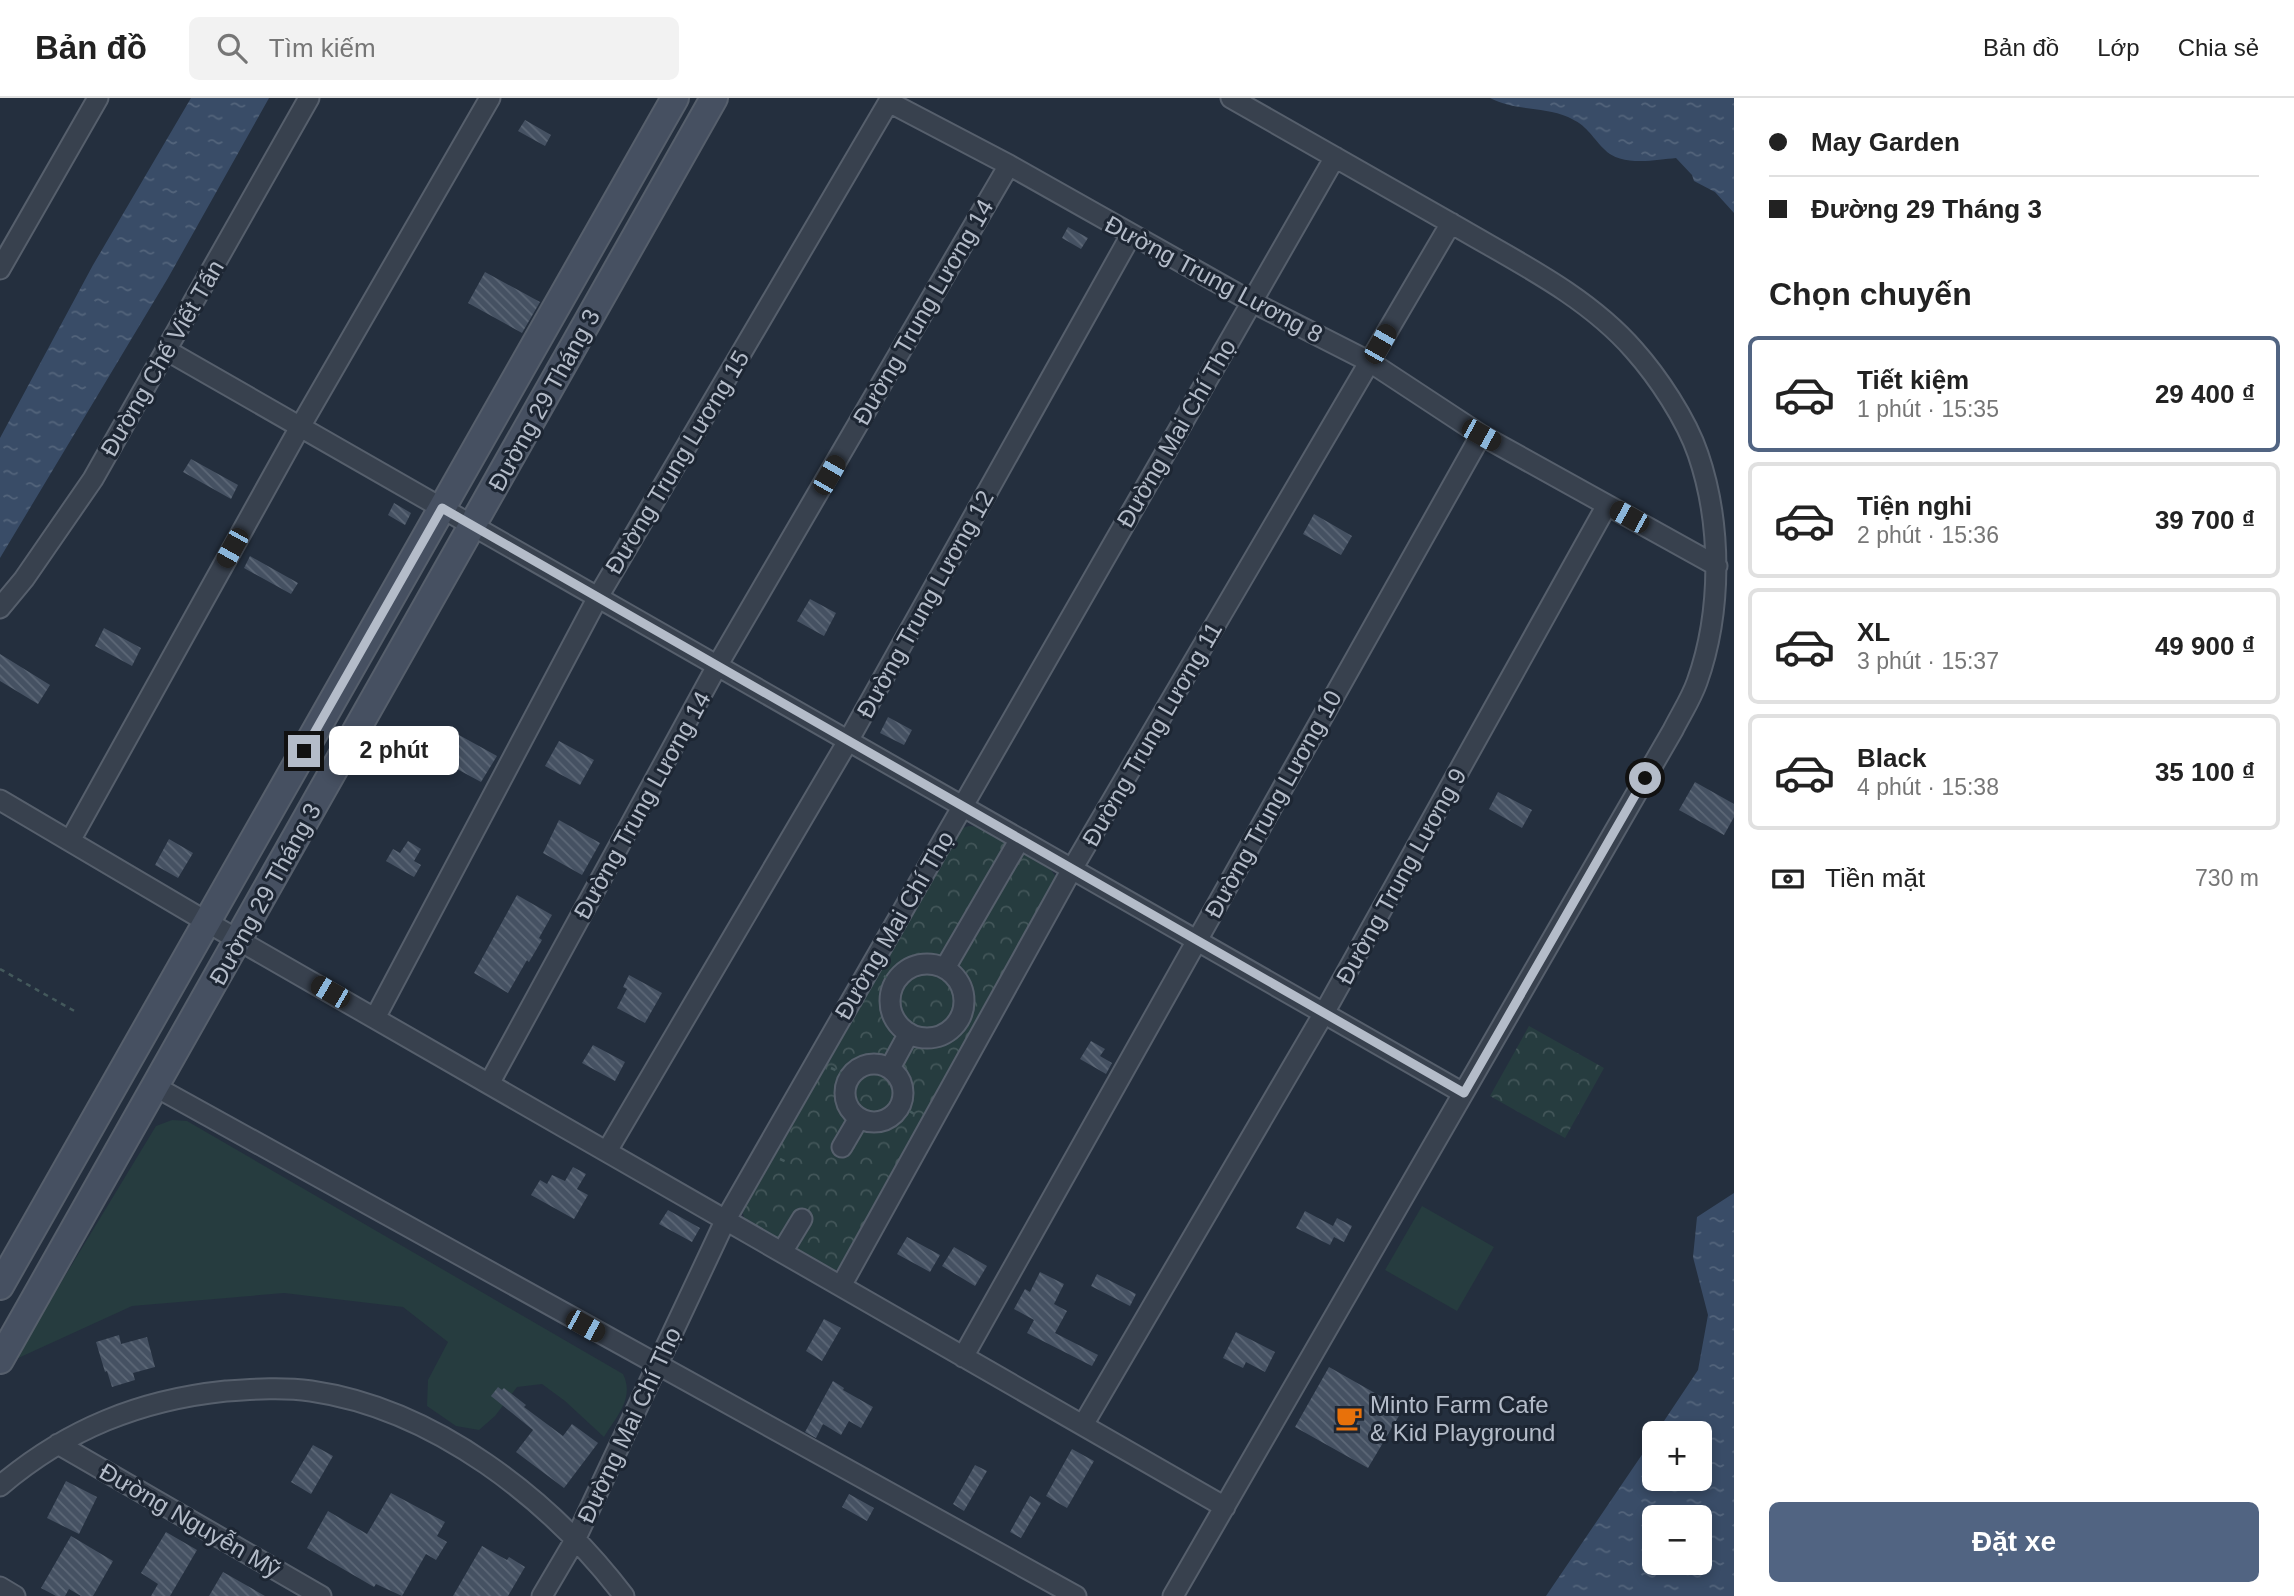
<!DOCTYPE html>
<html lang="vi">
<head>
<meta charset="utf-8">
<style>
	body { margin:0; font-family:Arial,sans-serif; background:#f2f2f2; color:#222; height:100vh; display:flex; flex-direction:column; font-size:26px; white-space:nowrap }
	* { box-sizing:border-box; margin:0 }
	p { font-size:23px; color:#767676 }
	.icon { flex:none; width:38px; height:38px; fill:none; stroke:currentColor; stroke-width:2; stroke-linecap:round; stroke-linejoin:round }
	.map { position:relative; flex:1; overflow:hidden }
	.side { display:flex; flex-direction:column; background:#fff; width:560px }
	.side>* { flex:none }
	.banner { display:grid; align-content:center; height:154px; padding:0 35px; background:#fff }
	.controls { position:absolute; left:1642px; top:1323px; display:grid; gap:14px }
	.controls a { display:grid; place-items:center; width:70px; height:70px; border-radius:10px; background:#fff; box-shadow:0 4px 10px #0003; font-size:35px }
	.end { position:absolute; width:32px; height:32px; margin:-16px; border:9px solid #b4bcc9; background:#111; box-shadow:0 0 0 4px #111 }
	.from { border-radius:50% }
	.bubble { position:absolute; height:49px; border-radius:10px; background:#fff; box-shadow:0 4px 10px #0003; font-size:23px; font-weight:700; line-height:49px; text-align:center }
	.car { position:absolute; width:21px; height:42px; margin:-21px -10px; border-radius:9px; box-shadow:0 0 5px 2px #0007; background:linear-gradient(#222 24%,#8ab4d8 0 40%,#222 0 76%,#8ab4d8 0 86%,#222 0) }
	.banner b { display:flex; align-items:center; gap:24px; height:66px; font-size:26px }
	.banner b+b { border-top:2px solid #e0e0e0 }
	.banner i { width:18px; height:18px; background:#222 }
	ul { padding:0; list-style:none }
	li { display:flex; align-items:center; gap:21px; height:116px; margin:0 14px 10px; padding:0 21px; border:4px solid #e0e0e0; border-radius:10px }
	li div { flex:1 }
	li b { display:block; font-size:26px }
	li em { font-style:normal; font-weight:700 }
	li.on { border-color:#516482 }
	li>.icon { width:63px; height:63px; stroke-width:1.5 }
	h2 { padding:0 35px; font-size:32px; line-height:84px }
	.pay { display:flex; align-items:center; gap:18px; height:77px; padding:0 35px; font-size:26px }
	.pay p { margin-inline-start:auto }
	.cta { display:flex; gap:14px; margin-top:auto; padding:14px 35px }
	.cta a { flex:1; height:80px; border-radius:10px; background:#516482; color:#fff; font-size:28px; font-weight:700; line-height:80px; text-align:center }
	header { display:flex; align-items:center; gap:42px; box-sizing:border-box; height:98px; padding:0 35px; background:#fff; border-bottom:2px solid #e0e0e0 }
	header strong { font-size:33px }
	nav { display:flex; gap:38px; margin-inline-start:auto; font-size:24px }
	.search { width:490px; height:63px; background:#f2f2f2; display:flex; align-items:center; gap:18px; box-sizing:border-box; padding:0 24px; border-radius:10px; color:#767676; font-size:26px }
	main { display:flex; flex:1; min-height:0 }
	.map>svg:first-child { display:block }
</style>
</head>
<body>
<header>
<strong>Bản đồ</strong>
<div class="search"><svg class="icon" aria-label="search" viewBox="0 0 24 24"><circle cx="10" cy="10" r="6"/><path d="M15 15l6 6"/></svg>Tìm kiếm</div>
<nav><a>Bản đồ</a><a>Lớp</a><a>Chia sẻ</a></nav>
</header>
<main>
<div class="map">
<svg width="1734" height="1498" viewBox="0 0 1734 1498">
	<defs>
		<pattern id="park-crowns" width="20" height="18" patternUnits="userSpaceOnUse" patternTransform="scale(1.75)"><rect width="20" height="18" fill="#263c3f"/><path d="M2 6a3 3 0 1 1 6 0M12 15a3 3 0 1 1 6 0" fill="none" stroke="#435659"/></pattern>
		<pattern id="water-ripples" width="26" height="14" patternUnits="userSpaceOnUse" patternTransform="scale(1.75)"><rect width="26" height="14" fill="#394c67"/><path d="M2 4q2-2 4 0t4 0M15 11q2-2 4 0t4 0" fill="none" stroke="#53647b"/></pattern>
		<pattern id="building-back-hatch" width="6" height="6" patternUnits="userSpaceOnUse" patternTransform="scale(1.75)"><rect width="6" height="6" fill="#455162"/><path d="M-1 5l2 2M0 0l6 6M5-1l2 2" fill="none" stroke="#5d6877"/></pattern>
	</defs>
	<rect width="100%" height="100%" fill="#242f3e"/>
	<path fill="#263c3f" d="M172,1022L187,1023L623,1276C635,1300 616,1319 604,1339L565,1303L542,1286L517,1289L495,1318L479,1332L456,1328L427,1308L428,1282L448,1244L403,1209L284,1195L132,1208L14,1262L156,1028Z
		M1422,1108L1494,1149L1457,1213L1385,1172Z"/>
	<path fill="url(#park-crowns)" d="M969,728L979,729L1049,769L1058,782L847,1162L836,1172H824L745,1124L743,1115L746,1106L955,738L960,731Z
		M1529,928L1604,970L1565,1040L1490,998Z"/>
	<path fill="url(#water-ripples)" fill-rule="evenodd" d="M191,0H269L168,180L0,460V340L93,167Z
		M1490,0H1734V115L1715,94L1694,83L1692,77L1676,60C1655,62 1620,69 1604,51C1590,37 1588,28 1568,19C1543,8 1514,13 1490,0Z
		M1734,1095V1498H1546L1654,1339V1381H1699V1335H1656L1698,1272L1708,1217L1693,1159L1697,1119ZM1699,1419V1465H1654V1419Z"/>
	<path fill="url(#building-back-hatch)" d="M525,22L551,37L545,48L518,33Z
		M1068,129L1088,140L1081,151L1062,140Z
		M485,174L540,204L522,235L468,205Z
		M191,361L238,387L231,401L183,374Z
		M394,405L411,415L405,427L388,417Z
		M1314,416L1352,438L1341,457L1303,436Z
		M250,458L298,485L291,496L244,470Z
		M810,501L836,515L824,538L797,523Z
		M104,530L141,550L132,568L95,548Z
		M0,556L50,587L38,606L0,583Z
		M888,619L912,632L904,647L880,635Z
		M459,637L497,658L481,684L444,664Z
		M559,643L594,662L580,687L545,668Z
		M1695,684L1734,706V719L1724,737L1679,712Z
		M1498,694L1532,712L1522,730L1489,711Z
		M559,722L600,745L582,777L543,755Z
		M169,741L193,755L178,780L155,767Z
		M408,743L421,751L414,763L421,767L414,779L386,763L393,751L400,755Z
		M517,797L552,817L539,840L542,842L529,864L527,862L508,895L474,875Z
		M629,877L662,895L645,925L617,910L627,891L623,889Z
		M1091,943L1105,951L1100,958L1112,965L1106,976L1080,961Z
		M593,947L625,964L615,983L582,965Z
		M573,1069L586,1076L577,1091L588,1097L574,1121L531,1097L540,1082L547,1086L552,1077L565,1083Z
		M668,1112L700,1130L692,1144L659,1126Z
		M1305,1113L1333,1128L1337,1120L1352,1128L1344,1144L1334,1139L1330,1147L1296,1130Z
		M907,1139L940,1157L930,1174L897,1156Z
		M954,1149L987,1168L975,1188L942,1168Z
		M1040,1174L1064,1186L1054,1206L1067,1213L1055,1235L1098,1257L1092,1268L1027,1235L1034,1222L1014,1211L1025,1191L1030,1194Z
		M1097,1176L1136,1196L1130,1208L1091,1188Z
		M824,1221L841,1230L822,1263L806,1253Z
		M1236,1234L1275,1254L1265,1274L1246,1264L1243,1270L1223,1260Z
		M119,1237L121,1246L147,1239L155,1269L133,1275L135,1282L112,1289L107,1273L105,1274L96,1244Z
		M1329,1269L1403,1311L1368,1370L1295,1329Z
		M833,1283L844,1290L843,1292L873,1309L861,1330L849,1323L841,1337L823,1326L816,1340L805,1334Z
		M498,1289L502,1292L504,1290L526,1307L524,1309L563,1338L572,1326L598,1345L564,1390L516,1354L533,1332L491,1298Z
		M313,1347L333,1358L311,1396L291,1384Z
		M1072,1351L1094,1363L1067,1410L1046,1398Z
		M975,1367L987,1373L964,1413L953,1406Z
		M66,1383L97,1399L79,1436L47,1420Z
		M391,1395L445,1424L437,1438L447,1444L436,1462L426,1456L402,1498L376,1486L374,1489L307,1450L328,1413L367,1436Z
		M849,1396L874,1410L867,1423L842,1409Z
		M1030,1398L1041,1405L1021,1440L1010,1434Z
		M166,1434L197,1452L170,1498H151L158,1486L141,1475Z
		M71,1438L113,1463L93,1498H81L69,1491L65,1498H56L41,1490Z
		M482,1448L507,1462L509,1459L525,1469L508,1498H453Z
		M223,1474L265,1498H209Z"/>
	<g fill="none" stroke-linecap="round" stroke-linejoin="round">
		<g stroke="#565f6c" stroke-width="23">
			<path id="street" d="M889,4L1009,67L1252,204L1370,264L1481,337L1717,468
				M0,171L98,0
				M166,252L1463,995
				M0,510L24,481L93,381L309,0
				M0,702L207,824L1225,1409
				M70,743L300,329L490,0
				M890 903a37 37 0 1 1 74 0a37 37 0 1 1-74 0Z
				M945,870L1020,741
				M375,920L598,499L891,0
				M845 995a29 29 0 1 1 58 0a29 29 0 1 1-58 0Z
				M890,970L909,935
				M489,986L717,568L1009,67
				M156,989L1076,1498
				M842,1049L859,1020
				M607,1053L848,643L1131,137
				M782,1154L802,1121
				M841,1188L1072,771L1451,125
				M963,1259L1481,337
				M1083,1327L1324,915L1607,407
				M58,1346L321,1498
				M0,1388C67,1331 140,1302 226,1293C255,1291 283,1289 311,1293C435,1311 550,1401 624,1498
				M0,1489L15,1498
				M542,1498L575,1442L726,1121L1335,59
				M1173,1498L1673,632C1681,616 1691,601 1697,584C1722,514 1722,426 1698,356C1686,321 1658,279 1634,252C1588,199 1521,166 1461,131C1385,87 1308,44 1231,0"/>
		</g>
		<g stroke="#565f6c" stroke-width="30">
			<path id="secondary" d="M0,1188L675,0
				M0,1262L714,0"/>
		</g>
		<path stroke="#44595c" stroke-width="2.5" stroke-dasharray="5 5" stroke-linecap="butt" d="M0,871L78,915
			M884,878L895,885
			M831,970L850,979
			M901,1008L916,1017
			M780,1061L789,1065"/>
		<use href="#street" stroke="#38414e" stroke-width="19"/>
		<use href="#secondary" stroke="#465061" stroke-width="26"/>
	</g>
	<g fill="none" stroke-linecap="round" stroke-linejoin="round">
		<path stroke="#b4bcc9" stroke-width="9" d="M304,653L442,410L1464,995L1645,680"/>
	</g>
	<defs>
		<g id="cafe-bare" transform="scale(2.1)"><path d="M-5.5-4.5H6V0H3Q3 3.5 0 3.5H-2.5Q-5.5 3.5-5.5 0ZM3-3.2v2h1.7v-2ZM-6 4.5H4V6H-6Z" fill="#e8710a" stroke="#1d2633" stroke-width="2.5" paint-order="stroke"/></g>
	</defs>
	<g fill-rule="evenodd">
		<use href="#cafe-bare" x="1349" y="1320"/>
	</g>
	<g text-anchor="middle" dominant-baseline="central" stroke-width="6" stroke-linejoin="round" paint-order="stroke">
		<g font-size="24" fill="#b4bcc9" stroke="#1d2633">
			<text transform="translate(1214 181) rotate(28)">Đường Trung Lương 8</text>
			<text transform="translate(923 214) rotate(-60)">Đường Trung Lương 14</text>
			<text transform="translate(162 260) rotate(-60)">Đường Chế Viết Tấn</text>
			<text transform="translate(544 302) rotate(-61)">Đường 29 Tháng 3</text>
			<text transform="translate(1176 335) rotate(-60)">Đường Mai Chí Thọ</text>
			<text transform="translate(677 364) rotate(-59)">Đường Trung Lương 15</text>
			<text transform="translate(925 506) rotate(-61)">Đường Trung Lương 12</text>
			<text transform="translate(1152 636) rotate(-60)">Đường Trung Lương 11</text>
			<text transform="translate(1273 706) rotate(-61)">Đường Trung Lương 10</text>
			<text transform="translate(642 707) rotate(-61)">Đường Trung Lương 14</text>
			<text transform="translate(1401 778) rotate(-61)">Đường Trung Lương 9</text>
			<text transform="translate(265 796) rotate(-61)">Đường 29 Tháng 3</text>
			<text transform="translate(894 827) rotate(-60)">Đường Mai Chí Thọ</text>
			<text transform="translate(629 1327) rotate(-65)">Đường Mai Chí Thọ</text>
			<text transform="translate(190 1422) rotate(30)">Đường Nguyễn Mỹ</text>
		</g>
		<g font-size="24" fill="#b4bcc9" stroke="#1d2633" text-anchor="start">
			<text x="1370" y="1306">Minto Farm Cafe<tspan x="1370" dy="28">&amp; Kid Playground</tspan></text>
		</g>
	</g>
</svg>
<div class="controls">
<a>+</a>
<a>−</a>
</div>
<i class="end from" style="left:1645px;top:680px"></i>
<i class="end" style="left:304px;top:653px"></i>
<div class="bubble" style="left:329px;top:628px;width:130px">2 phút</div>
<i class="car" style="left:1380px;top:246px;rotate:30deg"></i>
<i class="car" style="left:1481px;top:337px;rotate:119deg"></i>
<i class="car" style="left:829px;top:377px;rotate:30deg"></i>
<i class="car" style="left:1629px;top:419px;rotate:299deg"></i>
<i class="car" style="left:232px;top:450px;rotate:209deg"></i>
<i class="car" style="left:330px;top:894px;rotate:300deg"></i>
<i class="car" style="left:585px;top:1228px;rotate:119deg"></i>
</div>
<section class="side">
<div class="banner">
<b><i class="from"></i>May Garden</b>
<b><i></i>Đường 29 Tháng 3</b>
</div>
<h2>Chọn chuyến</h2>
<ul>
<li class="on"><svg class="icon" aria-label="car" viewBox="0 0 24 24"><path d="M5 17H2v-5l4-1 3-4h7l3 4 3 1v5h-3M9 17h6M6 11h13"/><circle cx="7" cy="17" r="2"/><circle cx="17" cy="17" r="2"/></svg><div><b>Tiết kiệm</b><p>1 phút · 15:35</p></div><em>29 400 ₫</em></li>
<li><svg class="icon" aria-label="car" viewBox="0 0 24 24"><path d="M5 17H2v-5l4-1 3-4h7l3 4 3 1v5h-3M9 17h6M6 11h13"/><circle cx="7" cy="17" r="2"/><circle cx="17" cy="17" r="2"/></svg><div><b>Tiện nghi</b><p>2 phút · 15:36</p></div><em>39 700 ₫</em></li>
<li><svg class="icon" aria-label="car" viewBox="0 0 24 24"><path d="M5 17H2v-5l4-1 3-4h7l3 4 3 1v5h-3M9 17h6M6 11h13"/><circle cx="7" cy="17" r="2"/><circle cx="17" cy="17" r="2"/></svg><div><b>XL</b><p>3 phút · 15:37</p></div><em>49 900 ₫</em></li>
<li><svg class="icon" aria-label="car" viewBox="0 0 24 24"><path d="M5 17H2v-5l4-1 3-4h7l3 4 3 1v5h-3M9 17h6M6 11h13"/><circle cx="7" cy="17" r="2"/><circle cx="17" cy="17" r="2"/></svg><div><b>Black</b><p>4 phút · 15:38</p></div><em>35 100 ₫</em></li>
</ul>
<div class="pay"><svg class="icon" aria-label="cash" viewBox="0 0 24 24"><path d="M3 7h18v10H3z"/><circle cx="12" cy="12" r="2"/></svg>Tiền mặt<p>730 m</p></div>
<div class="cta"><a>Đặt xe</a></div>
</section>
</main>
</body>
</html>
